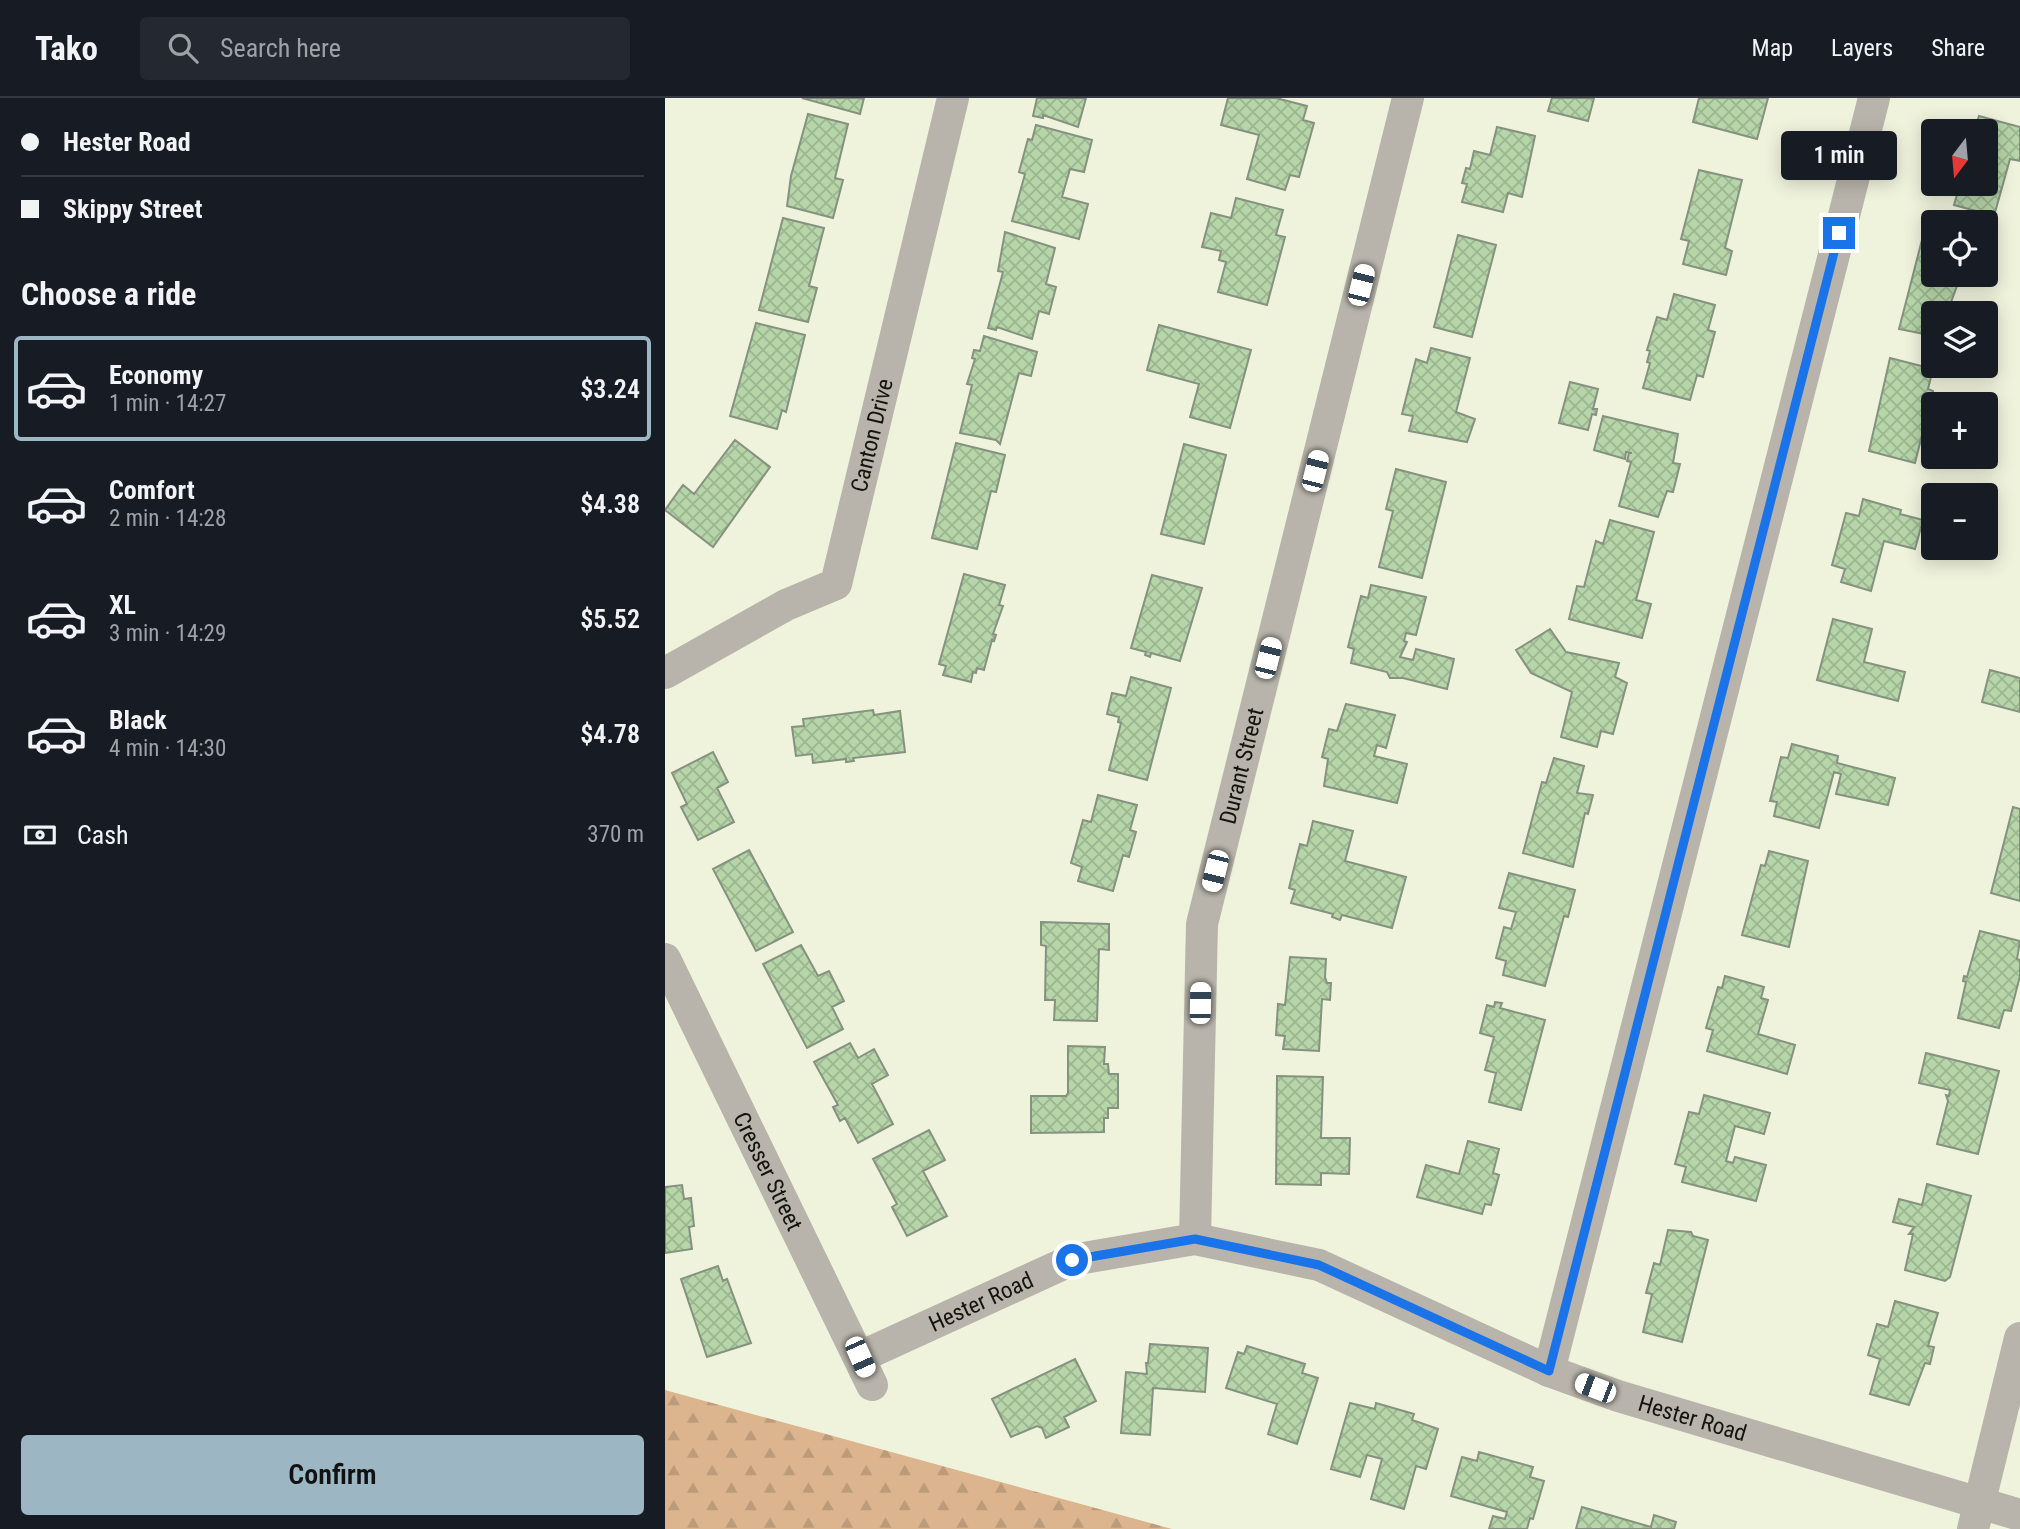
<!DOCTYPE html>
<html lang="en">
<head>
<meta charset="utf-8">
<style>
	body { margin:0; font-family:"Roboto Condensed",sans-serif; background:#242831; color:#f1f3f6; height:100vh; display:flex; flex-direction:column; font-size:26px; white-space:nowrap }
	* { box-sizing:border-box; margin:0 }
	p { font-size:23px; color:#9ea1a6 }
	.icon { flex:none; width:38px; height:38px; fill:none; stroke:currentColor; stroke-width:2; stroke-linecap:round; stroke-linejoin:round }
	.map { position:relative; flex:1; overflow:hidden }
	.details { display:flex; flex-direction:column; background:#171b24; width:665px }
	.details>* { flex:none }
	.banner { display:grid; align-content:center; height:154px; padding:0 21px; background:#171b24 }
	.needle { width:46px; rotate:196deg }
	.buttons { position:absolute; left:1256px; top:21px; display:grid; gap:14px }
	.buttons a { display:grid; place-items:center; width:77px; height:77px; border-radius:7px; background:#171b24; box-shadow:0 4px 18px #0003; font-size:35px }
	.end { position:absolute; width:32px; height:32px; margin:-16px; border:9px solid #1a73e8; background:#fff; box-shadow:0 0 0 4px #fff }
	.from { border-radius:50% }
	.bubble { position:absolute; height:49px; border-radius:7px; background:#171b24; box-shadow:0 4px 18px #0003; font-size:23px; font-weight:600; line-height:49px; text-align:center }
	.car { position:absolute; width:21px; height:42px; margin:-21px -10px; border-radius:9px; box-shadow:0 0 5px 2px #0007; background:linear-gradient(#fff 24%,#345 0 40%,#fff 0 76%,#345 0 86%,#fff 0) }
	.banner b { display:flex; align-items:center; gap:24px; height:66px; font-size:26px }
	.banner b+b { border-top:2px solid #363941 }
	.banner i { width:18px; height:18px; background:#f1f3f6 }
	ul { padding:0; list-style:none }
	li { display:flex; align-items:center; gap:21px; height:105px; margin:0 14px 10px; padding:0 7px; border:4px solid transparent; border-radius:7px }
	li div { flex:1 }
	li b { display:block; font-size:26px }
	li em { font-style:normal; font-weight:600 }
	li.current { border-color:#9cb6c3 }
	li>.icon { width:63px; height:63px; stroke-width:1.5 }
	h2 { padding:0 21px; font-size:32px; line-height:84px }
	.pay { display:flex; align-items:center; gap:18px; height:77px; padding:0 21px; font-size:26px }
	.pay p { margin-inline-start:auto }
	.primary-button { display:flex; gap:14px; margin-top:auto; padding:14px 21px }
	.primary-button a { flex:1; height:80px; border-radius:7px; background:#9cb6c3; color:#111; font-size:28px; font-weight:600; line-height:80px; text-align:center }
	header { display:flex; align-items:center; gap:42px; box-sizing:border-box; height:98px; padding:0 35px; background:#171b24; border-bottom:2px solid #363941 }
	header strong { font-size:33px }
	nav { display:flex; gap:38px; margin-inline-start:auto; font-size:24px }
	.search { width:490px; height:63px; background:#242831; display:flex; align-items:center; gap:18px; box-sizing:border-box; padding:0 24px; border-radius:7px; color:#9ea1a6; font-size:26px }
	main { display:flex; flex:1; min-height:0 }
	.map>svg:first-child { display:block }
</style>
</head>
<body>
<header>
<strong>Tako</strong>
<div class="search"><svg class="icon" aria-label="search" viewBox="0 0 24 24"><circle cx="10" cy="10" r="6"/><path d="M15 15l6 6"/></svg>Search here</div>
<nav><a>Map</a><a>Layers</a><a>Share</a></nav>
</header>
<main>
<section class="details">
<div class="banner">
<b><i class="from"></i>Hester Road</b>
<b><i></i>Skippy Street</b>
</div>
<h2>Choose a ride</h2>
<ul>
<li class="current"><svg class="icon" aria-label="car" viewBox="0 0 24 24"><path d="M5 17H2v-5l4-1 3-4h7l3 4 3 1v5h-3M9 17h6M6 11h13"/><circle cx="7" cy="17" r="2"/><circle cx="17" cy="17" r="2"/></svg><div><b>Economy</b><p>1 min · 14:27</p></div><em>$3.24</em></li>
<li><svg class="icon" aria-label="car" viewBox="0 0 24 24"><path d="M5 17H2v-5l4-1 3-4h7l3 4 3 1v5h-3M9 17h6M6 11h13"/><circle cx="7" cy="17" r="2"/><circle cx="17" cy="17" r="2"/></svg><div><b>Comfort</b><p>2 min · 14:28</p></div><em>$4.38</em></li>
<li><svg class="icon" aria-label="car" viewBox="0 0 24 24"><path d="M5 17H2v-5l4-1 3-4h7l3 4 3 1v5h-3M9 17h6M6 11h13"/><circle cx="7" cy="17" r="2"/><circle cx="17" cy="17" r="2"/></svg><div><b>XL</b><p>3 min · 14:29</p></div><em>$5.52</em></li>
<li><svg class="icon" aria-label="car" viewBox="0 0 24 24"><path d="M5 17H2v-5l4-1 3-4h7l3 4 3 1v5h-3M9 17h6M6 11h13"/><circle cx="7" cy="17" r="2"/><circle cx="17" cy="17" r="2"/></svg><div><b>Black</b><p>4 min · 14:30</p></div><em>$4.78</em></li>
</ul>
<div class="pay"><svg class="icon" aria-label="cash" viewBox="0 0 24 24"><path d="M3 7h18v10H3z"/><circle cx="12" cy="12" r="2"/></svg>Cash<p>370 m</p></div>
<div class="primary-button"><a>Confirm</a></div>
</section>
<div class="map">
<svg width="1355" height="1431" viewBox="0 0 1355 1431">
	<defs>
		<pattern id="forest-firs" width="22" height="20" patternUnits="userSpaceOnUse" patternTransform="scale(1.75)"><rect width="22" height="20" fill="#dcb58f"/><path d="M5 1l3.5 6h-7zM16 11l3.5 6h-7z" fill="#bc9b7a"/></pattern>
		<pattern id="building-cross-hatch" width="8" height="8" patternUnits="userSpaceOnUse" patternTransform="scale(1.75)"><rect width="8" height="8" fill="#b6d5a9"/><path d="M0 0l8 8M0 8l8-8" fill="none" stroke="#9cb690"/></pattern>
	</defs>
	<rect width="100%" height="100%" fill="#f0f3dc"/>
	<path fill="url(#forest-firs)" d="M0,1292L507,1431H0Z"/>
	<path fill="url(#building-cross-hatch)" stroke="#859280" stroke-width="2" d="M137,0H199L195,16Z
		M372,0H421L413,29L378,17V20L368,18Z
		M563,0H611L642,8L638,22L649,25L634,79L625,77L620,92L582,81L594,37L556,27Z
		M887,0H929L923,23L883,13Z
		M1034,0H1103L1092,41L1028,24Z
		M143,16L183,26L170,80L178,82L168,120L122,108L126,78Z
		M1314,18L1355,29V63L1345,61L1329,118L1289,107L1293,93L1288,92L1289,86H1321V33H1309Z
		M371,27L427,42L419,74L405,71L397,99L423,106L414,141L347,123L360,76L354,74L363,41L367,42Z
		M832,29L870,38L857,99L843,95L838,114L797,104L802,86L797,85L801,70L805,71L809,53L825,57Z
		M1034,72L1077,82L1060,150L1067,153L1061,177L1018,166L1024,143L1016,141Z
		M571,100L618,112L611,137L620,139L602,207L553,194L561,164L554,162L556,153L537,149L546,115L566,120Z
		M118,120L159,130L144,188L152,190L143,224L94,212Z
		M340,134L390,150L381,186L391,189L384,216L374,213L367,241L332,229L331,232L323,230L338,174L333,173Z
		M793,137L831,147L807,239L769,229Z
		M1258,138L1269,141V177H1296L1282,215H1269V238L1234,231Z
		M1009,196L1050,207L1043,232L1050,234L1038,279L1032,277L1025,302L978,290L985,265L982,264L985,253L982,252L992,219L1002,222Z
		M91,225L140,237L121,314L117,312L112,331L65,318Z
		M494,227L586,252L565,330L525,319L534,286L482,272Z
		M319,238L372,254L366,278L354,275L335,346L331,342L295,335L307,287L302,286L310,261L307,260L309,252L315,253Z
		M766,250L805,260L791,314L810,321L802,344L744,333L748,318L737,316L751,261L762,265Z
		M1225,260L1268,271L1263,291L1268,293L1250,365L1204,353Z
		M905,284L933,291L928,311H932L931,317L927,316L923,332L894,325Z
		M938,318L1013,336L1008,365L1015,366L1008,394L1002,393L993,419L954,408L966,364L962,363L964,355H967L961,354L960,361L929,352Z
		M70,342L105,369L48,449L0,412L18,387L29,396Z
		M291,345L340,357L331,394L326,393L312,451L267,440Z
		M519,346L561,357L539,446L496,436Z
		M731,371L781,384L757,480L714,469L728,413L721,411Z
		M1198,401L1236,412L1235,416L1258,422L1250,451L1219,443L1206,493L1176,484L1180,471L1167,467L1181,415L1194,418Z
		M945,422L989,434L971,502L986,506L977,540L904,521L912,488L919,489L931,443L938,446Z
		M299,476L340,487L334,507L338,508L328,536L331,537L329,543L327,542L319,572L312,570L311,575L308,574L306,584L278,577L281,568L274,566Z
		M487,477L537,490L515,563L486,555L485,559L480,557L481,554L466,550Z
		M706,487L761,499L751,537L741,535L739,543L742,544L735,559L748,562L751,551L789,561L782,591L738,580H725L722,574L686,565L689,551L683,549L696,498L703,500Z
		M1168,521L1207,531L1199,564L1240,574L1233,603L1152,582Z
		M885,531L901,554L954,565L950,579L962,585L948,636L936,633L932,649L896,639L907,594L866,575L851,552Z
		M1325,572L1355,580V614L1317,604Z
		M466,579L506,590L482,682L444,672L456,625L453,624L454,619L442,616L447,595L461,598Z
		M681,606L730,617L721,650L712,647L709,658L742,666L732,705L659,688L663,661L657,659L664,631L672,633Z
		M208,612L209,617L235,613L240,654L188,660L189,663L181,664V661L148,665L147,656L131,658L127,629L139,628L138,621Z
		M1127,646L1173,658L1172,665L1230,680L1223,707L1171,696L1176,676L1169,674L1154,730L1109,718L1112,704L1105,703L1116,659L1123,660Z
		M48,654L63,684L52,690L69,724L33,742L16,709L22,706L7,675Z
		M889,660L919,668L912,695L928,697L923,716L920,715L908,769L858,755L877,684L881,685Z
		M433,697L472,707L465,732L471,734L464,759L458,757L448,793L413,783L417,769L406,765L418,722L426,724Z
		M1348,709L1355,711V803L1326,795Z
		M648,723L688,733L680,763L741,779L727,830L677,817L675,822L667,819L668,816L626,805L630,792L624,790L635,746L642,748Z
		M84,752L128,834L91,853L48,771Z
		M1104,753L1143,763L1124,849L1077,837L1096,767L1100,768Z
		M844,775L910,792L903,819L899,818L880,888L838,877L841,863L831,860L839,829L846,831L851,814L834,810Z
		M376,824L444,826V852L434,851L432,923L389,922L390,902H380L381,848L376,847Z
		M1315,833L1355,843L1352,861L1355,862V878L1346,913L1339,912L1334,930L1293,920L1301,884L1298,883L1299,878L1302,879Z
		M136,847L153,878L164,873L179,903L167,909L178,931L142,950L98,866Z
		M625,859L661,861L660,879L662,885H666L665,902L657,901L654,953L618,951L620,938L611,937L613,906L620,907Z
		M1060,878L1099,889L1096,900L1103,902L1093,936L1130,947L1122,976L1042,953L1048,932L1041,930L1053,889L1057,890Z
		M830,904L837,905L835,910L880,922L856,1012L824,1004L831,975L820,972L829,939L815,935L822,907L829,909Z
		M185,945L193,960L209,951L223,977L207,986L228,1026L193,1045L180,1020L175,1023L168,1009L173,1007L149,964Z
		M403,948L440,949L439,966H443L444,976H453V1010H443V1020H439V1034L366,1035V998H401L403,995Z
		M1261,955L1334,973L1313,1056L1272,1046L1283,1003L1281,997L1284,998L1285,992L1254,985Z
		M612,978L658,979L656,1040H685L684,1076L656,1075V1087L611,1086Z
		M1039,997L1105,1015L1099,1036L1070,1028L1061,1063L1068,1065L1070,1059L1101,1067L1091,1103L1017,1084L1021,1069L1010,1066L1024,1014L1034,1016Z
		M264,1032L280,1062L258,1073L282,1118L242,1138L227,1109L232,1106L208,1061Z
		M803,1043L834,1051L828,1075L834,1077L826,1107L820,1106L817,1116L752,1099L761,1067L794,1076Z
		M1262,1086L1306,1098L1285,1179L1280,1183L1240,1172L1248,1136H1244L1249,1129L1228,1124L1234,1101L1257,1107Z
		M17,1087L19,1101L26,1100L29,1128L24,1129L27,1151L0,1155V1089Z
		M1003,1132L1026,1134L1028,1138L1043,1142L1017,1244L978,1234L987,1196L981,1195L989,1165L995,1167Z
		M53,1168L58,1183L62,1181L86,1245L42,1259L16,1181Z
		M1230,1203L1273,1215L1263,1248L1269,1249L1265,1266L1260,1265L1244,1307L1205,1296L1215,1261L1203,1257L1212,1226L1223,1229Z
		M485,1246L543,1250L540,1294L488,1290L485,1337L456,1335L461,1274L482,1276L481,1265H483Z
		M582,1248L640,1266L637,1275L653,1280L632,1346L603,1336L612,1306L561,1290L573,1254L579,1256Z
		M410,1261L431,1303L399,1319L404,1329L381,1340L377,1330L372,1328L346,1339L327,1301Z
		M685,1305L710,1311L711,1305L749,1316L747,1322L773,1331L761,1371L751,1368L739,1411L706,1401L717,1361L702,1357L695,1379L666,1371Z
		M814,1354L868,1369L865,1379L879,1383L868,1421L865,1420L862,1431H824L828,1418L840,1421L842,1414L786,1398L797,1359L812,1363Z
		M917,1409L986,1429L989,1417L1011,1424L1009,1431H911Z"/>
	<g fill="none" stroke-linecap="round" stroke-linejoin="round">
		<g stroke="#b8b4ab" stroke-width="32">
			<path id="s1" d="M0,575L121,507L171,486L288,0"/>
			<path id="s2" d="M0,861L207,1287"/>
			<path id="s3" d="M530,1141L537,826L743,0"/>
			<path id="s4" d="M195,1259L407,1162L530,1141L654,1167L884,1273L953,1298L1355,1417"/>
			<path d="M884,1273L1209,0"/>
			<path d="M1308,1431L1355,1240"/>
		</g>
	</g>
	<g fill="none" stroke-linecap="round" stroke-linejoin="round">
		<path stroke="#1a73e8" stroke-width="9" d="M407,1162L530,1141L654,1167L884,1273L1174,135"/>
	</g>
	<g text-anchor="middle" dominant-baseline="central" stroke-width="5" stroke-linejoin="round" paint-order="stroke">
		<g font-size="23" fill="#14140d" stroke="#fefff6">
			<text stroke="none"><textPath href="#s1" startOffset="346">Canton Drive</textPath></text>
			<text stroke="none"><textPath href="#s3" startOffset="478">Durant Street</textPath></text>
			<text stroke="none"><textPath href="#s2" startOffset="236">Cresser Street</textPath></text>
			<text stroke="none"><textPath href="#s4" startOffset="133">Hester Road</textPath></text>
			<text stroke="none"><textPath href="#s4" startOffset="889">Hester Road</textPath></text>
		</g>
	</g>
</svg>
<div class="buttons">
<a><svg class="needle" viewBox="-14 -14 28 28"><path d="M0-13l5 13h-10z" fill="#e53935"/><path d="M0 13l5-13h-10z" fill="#9ea1a6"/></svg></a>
<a><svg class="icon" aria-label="locate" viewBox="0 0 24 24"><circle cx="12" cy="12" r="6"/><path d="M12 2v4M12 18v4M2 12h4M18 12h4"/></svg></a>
<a><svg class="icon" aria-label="layers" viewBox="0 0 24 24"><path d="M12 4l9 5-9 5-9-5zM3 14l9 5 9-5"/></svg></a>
<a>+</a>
<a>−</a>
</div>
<i class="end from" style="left:407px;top:1162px"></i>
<i class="end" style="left:1174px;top:135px"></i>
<div class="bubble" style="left:1116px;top:33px;width:116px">1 min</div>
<i class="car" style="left:696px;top:187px;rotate:14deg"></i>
<i class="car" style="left:650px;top:373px;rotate:14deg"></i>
<i class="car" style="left:603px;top:560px;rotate:14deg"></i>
<i class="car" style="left:550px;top:773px;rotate:194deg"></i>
<i class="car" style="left:535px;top:905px;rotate:1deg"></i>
<i class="car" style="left:195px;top:1259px;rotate:156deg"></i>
<i class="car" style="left:930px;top:1290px;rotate:291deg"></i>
</div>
</main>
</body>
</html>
